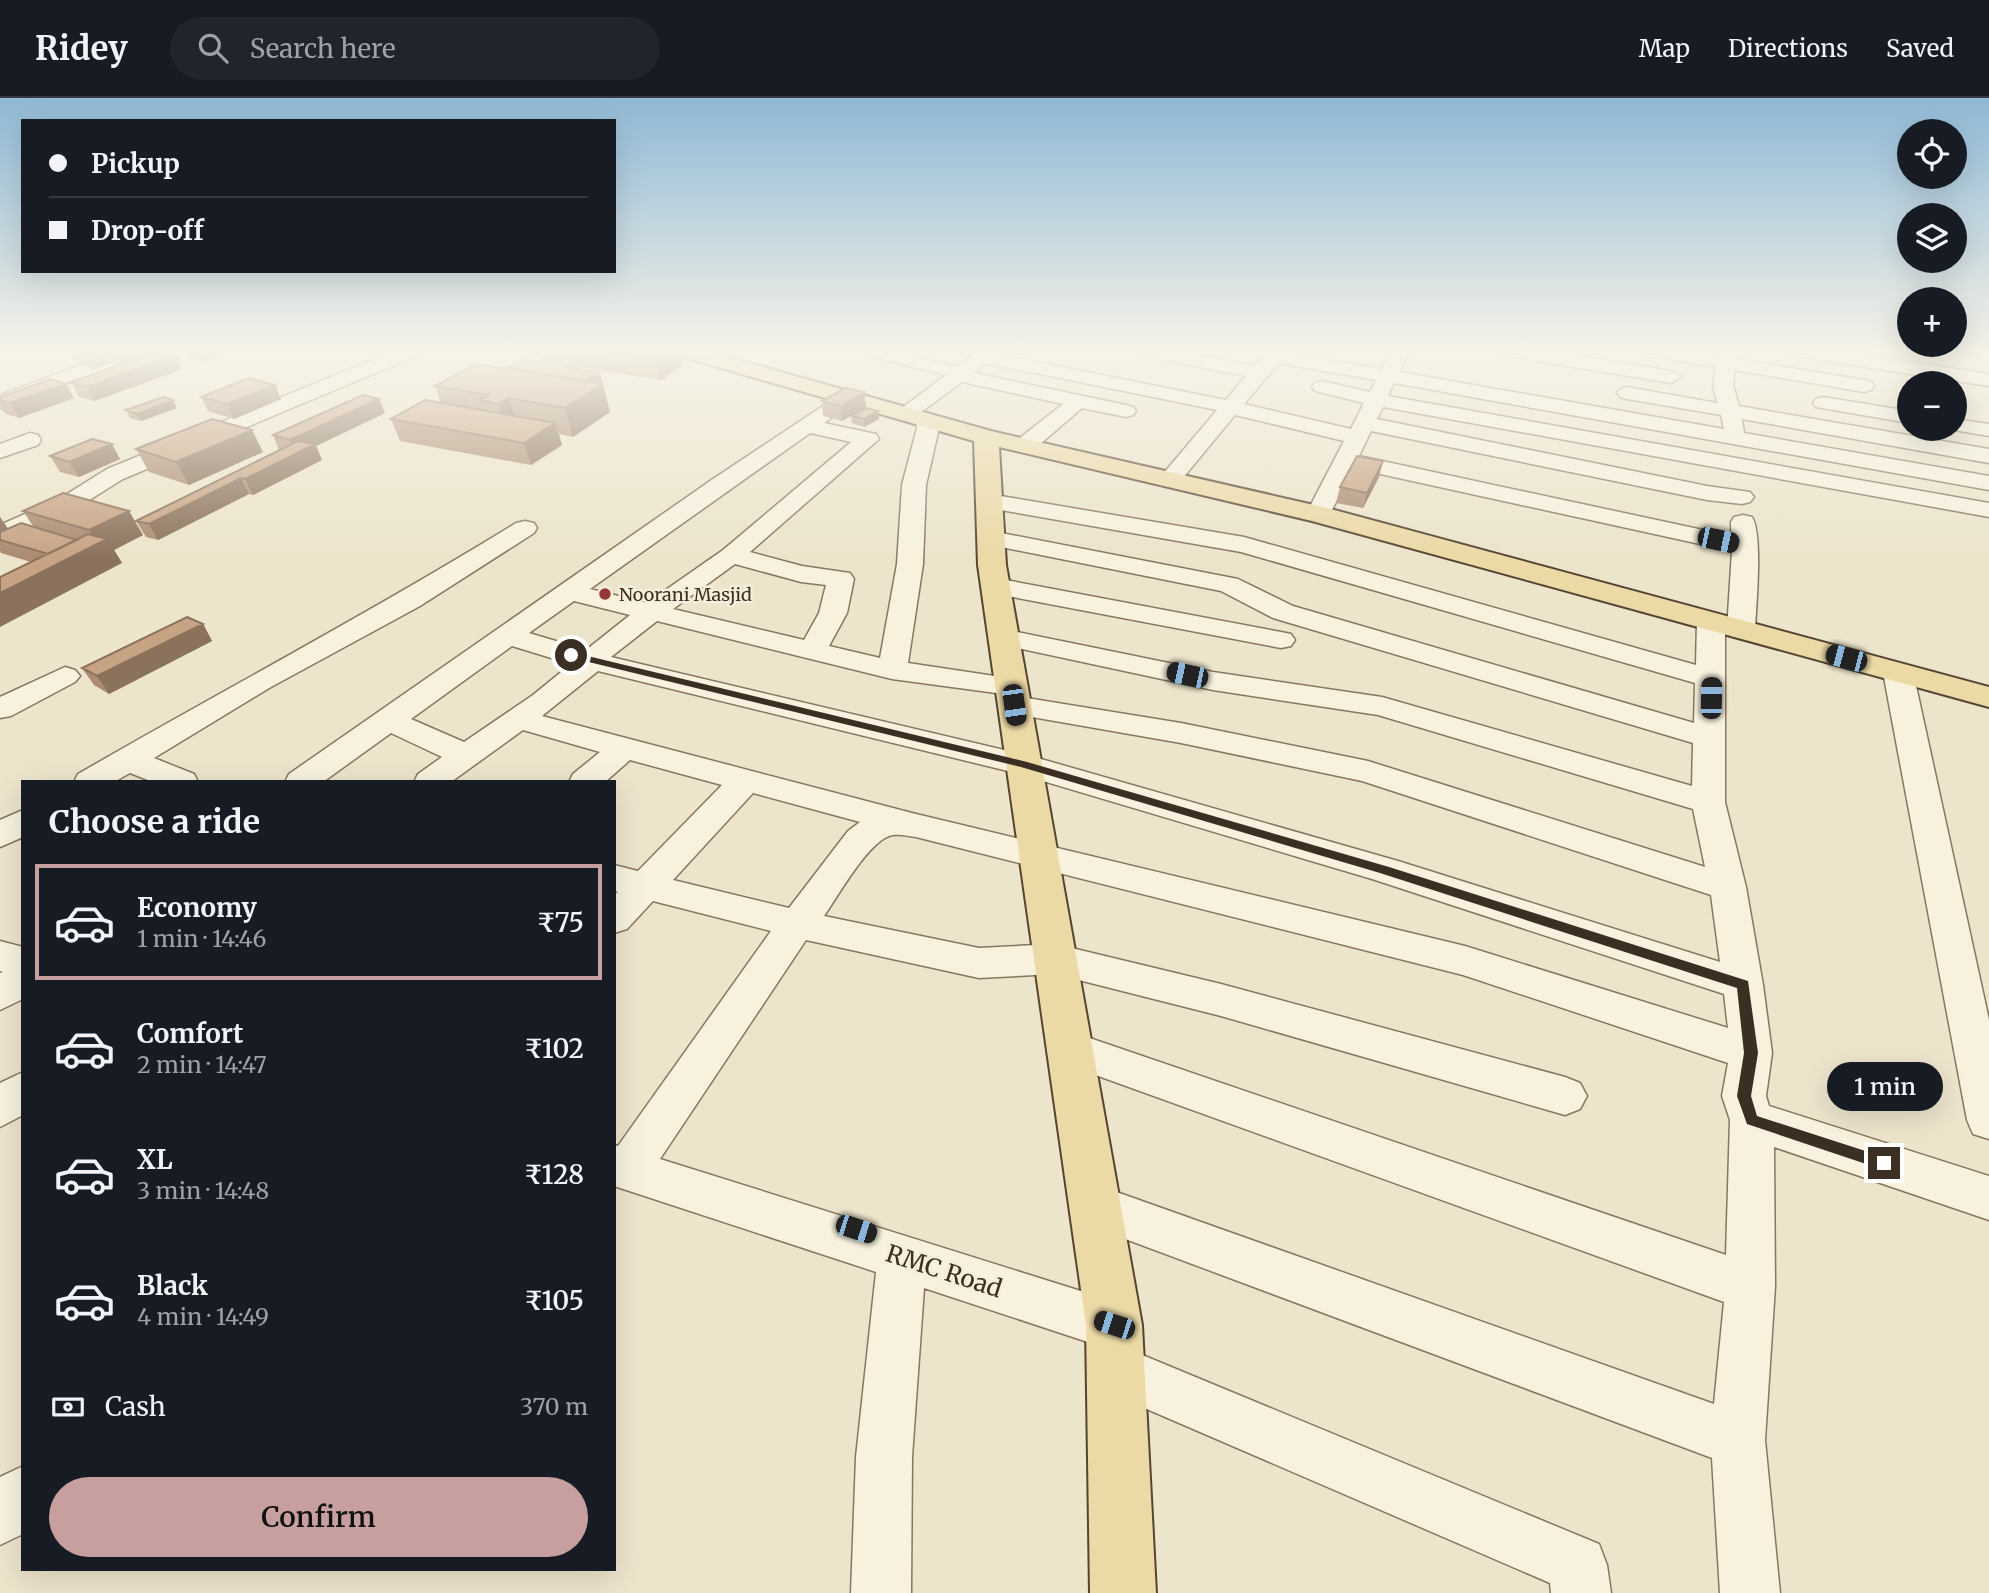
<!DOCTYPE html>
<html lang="en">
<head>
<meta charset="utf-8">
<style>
	body { margin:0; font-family:Merriweather,serif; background:#20242c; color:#f1f3f6; height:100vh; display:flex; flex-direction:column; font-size:26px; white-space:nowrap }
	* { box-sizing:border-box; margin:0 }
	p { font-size:23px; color:#9ea1a6 }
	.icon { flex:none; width:38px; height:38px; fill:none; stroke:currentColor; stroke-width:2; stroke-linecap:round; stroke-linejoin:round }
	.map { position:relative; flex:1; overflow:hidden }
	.panel { position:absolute; left:21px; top:682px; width:595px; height:791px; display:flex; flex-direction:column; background:#171b24; border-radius:0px; box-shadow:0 7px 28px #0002 }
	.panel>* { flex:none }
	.guide { position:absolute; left:21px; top:21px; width:595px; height:154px; border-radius:0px; box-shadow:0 7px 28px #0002; display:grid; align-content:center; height:154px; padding:0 28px; background:#171b24 }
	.controls { position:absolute; left:1897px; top:21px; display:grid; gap:14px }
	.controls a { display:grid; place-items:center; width:70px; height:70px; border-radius:50%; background:#171b24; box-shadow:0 7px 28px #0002; font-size:35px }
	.end { position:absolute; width:32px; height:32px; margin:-16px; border:9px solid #3a2f22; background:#fff; box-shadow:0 0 0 4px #fff }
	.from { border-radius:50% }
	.bubble { position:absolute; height:49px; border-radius:24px; background:#171b24; box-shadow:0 7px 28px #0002; font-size:23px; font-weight:600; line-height:49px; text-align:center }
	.car { position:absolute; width:21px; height:42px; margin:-21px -10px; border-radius:9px; box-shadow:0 0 5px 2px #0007; background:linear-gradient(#222 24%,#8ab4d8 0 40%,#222 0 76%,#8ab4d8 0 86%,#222 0) }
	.guide b { display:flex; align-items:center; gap:24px; height:66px; font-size:26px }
	.guide b+b { border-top:2px solid #363941 }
	.guide i { width:18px; height:18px; background:#f1f3f6 }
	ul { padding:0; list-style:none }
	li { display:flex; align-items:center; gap:21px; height:116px; margin:0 14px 10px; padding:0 14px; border:4px solid transparent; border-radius:0px }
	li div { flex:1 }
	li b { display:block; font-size:26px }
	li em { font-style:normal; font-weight:600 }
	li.current { border-color:#c79f9f }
	li>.icon { width:63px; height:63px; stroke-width:1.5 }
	h2 { padding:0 28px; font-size:32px; line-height:84px }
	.pay { display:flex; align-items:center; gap:18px; height:77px; padding:0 28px; font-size:26px }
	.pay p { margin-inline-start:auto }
	.button { display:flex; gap:14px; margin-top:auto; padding:14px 28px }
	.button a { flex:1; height:80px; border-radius:42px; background:#c79f9f; color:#111; font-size:28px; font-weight:600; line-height:80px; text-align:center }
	header { display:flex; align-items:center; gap:42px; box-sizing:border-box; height:98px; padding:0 35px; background:#171b24; border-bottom:2px solid #363941 }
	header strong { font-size:33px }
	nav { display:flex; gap:38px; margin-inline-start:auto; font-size:24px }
	.search { width:490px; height:63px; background:#20242c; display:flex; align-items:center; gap:18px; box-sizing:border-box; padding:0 24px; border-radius:38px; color:#9ea1a6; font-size:26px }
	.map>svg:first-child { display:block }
</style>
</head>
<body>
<header>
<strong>Ridey</strong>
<div class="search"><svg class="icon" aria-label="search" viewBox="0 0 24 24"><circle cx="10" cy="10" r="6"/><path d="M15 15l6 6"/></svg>Search here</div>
<nav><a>Map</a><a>Directions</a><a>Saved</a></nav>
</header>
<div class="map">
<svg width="1989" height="1495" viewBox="0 0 1989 1495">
	<rect width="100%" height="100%" fill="#ece4cb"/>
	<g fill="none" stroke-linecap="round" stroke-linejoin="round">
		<g stroke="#887760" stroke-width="3">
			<path id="minor" d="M125,251H152L150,255L0,310V297Z
				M399,251H425L423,255L123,381L75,411L0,443V427L59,401L107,371Z
				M855,251H887L957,269L975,255L982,253L1226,302L1246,278L1140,257L1131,251H1169L1255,268L1270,251H1289L1287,255L1382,271L1393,251H1411L1400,274L1724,331L1721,317L1627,301L1620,299L1617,295L1620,291L1627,289L1717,305L1713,287L1716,269L1640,257L1631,251H1675L1718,258L1719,251H1737L1736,261L1864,282L1871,284L1874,288L1871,292L1864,294L1735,272L1733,287L1739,308L1989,351V365L1742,321L1744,335L1989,378V392L1394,285L1388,298L1989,405V419L1383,309L1377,321L1707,388L1750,394L1754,399L1750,404L1742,406L1707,402L1371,333L1359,358L1731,438V424L1734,419L1743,417L1752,419C1763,436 1756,509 1755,532L1751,538L1741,540L1731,538L1727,532L1732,453L1353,370L1330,416L1327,421L1318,423L1309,421L1306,416L1344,343L1235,317L1177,387H1161L1158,382L1217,312L985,265L974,275L1126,307L1133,309L1136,313L1133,317L1126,319L1082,310L1032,353H1016L1013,348L1016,343L1063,306L962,284L913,320H899L896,316L899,312L946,277L857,255ZM1279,265L1376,282L1370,294L1322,283L1315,285L1312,289L1315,293L1364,305L1351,331L1244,306Z
				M1491,251H1536L1671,273L1681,279L1671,285L1500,257Z
				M1779,251H1826L1989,276V288L1788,257Z
				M848,294L855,296L858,300L855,304L824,325L876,336L879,341L750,454L802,468L850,475L854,481L847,515L829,548L880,560L897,466L902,387L917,330L915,322L919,318H933L939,330L926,387L923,466L908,565L1022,582L1026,588L1022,594L1011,597L892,581L657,523L611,559L1034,659L1398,763L1720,864L1711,797L1362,683L1181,645L1014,616L1003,613L999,607L1003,601L1014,598L1181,625L1368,663L1705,769L1693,711L1378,617L1213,592L1003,547L993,545L989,539L993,533L1003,531L1213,574L1382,599L1692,688L1693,645L1273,520L1221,493L991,447L982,445L979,440L982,435L991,433L1238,481L1293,508L1694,625L1695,585L1241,454L989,410L981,408L977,403L981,398L989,396L1244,439L1696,567L1697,523L1701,517L1711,515L1721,517L1725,523V704L1746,789L1763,887L1772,955L1766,998L1769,1008L1989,1078V1122L1774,1049L1775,1189L1765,1342L1780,1495H1720L1712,1360L1077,1123L1071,1108L1077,1093L1094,1086L1714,1306L1724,1204L1054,962L1048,950L1054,938L1069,933L1726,1157L1730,1022L1722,998L1728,965L1463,877L916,739C908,738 897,735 889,738C867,746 838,798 824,818L979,850L1055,846L1221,886L1565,979L1580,985L1587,998L1580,1011L1565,1017L1221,918L1055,876L979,880L806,842L660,1061L1132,1209L1139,1227L1132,1245L1123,1249L1599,1446L1607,1467L1611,1495H1551L1550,1485L1098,1290L1090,1272L1098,1254L1106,1250L924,1190L912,1359L911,1495H851L856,1359L876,1174L614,1088V1047L618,1048L771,833L653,803L627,831L614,835V797L618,794L614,793V767L638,773L722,687L630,662L605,684H569L573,676L600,654L523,632L451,684H414L418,676L442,659L391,635L323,684H285L289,676L713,381L841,296ZM810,335L851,344L723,452L647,505L590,491ZM735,466L801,484L826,487L819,515L804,542L673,511ZM574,503L630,517L586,552L529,535ZM512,548L571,566L533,597L464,644L411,621ZM598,573L1016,675L1372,781L1724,896L1728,930L1465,848L912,715L542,618ZM753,695L860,724L848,733L789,810L673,782Z
				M1823,299L1909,313V325L1816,309L1813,305L1816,301Z
				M1955,321L1989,326V338L1948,331H1955Z
				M30,335L38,337L41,342L38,347L0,360V346Z
				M525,423L534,425L537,430L534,435L420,508L271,589L154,660L194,676L198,684H153L130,675L114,684H74L78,676C224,592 373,513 516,425Z
				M995,480L1281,534L1291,536L1295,542L1291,548L1281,550L986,494L982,488L986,482Z
				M1898,565L1908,568L1913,574L1989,922V1041L1973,1036L1967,1022L1883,574L1888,568Z
				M65,569L75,572L80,578L75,584L11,618L0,620V599Z
				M23,712V739L0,749V722Z
				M0,843L23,849V901L0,912V875L3,874L0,873Z
				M23,974V1017L0,1029V985Z
				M23,1368V1436L0,1447V1379Z"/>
		</g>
		<g stroke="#564533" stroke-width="4">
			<path id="major" d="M666,251H699L991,333L1327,410L1989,589V609L1312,423L999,349L1006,467L1142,1227L1156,1495H1090L1086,1227L978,467L974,343L669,255Z"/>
		</g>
		<use href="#minor" fill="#f7f1de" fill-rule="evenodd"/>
		<use href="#major" fill="#ebd9a6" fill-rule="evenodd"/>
	</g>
	<path fill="#ab8c72" d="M101,251H176L180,260L177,261L182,271L95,303L79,299L71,284L115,269L109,257L103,255Z
		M184,251H235L202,264L188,260Z
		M538,251H679L682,268L661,282L577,269L578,271L602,286L610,314L573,339L559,336L562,347L531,367L400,343L391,321L441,305L435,288L507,270L550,265L542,264Z
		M107,258L111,265L92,271L77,266L73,260Z
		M275,287L281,301L234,321L208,313L201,299Z
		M864,294L866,309L842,323L823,318L822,303Z
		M0,299L74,300L19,320L4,315L0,309Z
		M177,310L141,323L130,320L126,312Z
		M385,315L316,348L322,362L253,397L249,396L158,442L146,439L136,423L279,352L273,337Z
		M851,318L879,321L864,329L852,325Z
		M136,351L263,354L189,387L149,374Z
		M50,358L120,361L79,379L60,374Z
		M1379,379L1363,410L1336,405L1340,389Z
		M23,413L143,437L114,452L122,465L31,464L1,455L0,453V419L8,431L33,428Z
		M203,526L212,543L109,596L94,587L82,570Z"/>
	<path fill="#8b725c" d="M158,251H176L180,260L177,261L182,271L95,303L87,289L132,273L126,262Z
		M196,251H235L202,264Z
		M671,251H679L682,268L661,282L656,261Z
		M107,258L111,265L92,271L88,264Z
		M576,263L581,284L566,269Z
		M600,275L610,314L573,339L565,310L580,286Z
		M66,286L74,300L19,320L10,305Z
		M275,287L281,301L234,321L227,306Z
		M864,294L866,309L842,323L841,308Z
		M509,300L517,329L508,335L499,306Z
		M379,301L385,315L316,348L322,362L253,397L245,381L296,356L290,342Z
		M173,302L177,310L141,323L137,316Z
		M878,313L879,321L864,329V321Z
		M555,325L562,347L531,367L524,345Z
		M252,332L263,354L189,387L176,364Z
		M112,346L120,361L79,379L69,364Z
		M1383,363L1379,379L1363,410L1367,395Z
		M241,380L249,396L158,442L149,426Z
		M129,413L143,437L114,452L122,465L0,529V495L98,445L89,432Z
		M0,419L11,435L0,440Z
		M203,526L212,543L109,596L97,578Z"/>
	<path fill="#c7a384" stroke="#8b725c" stroke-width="2" d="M125,251H158L126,262L109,256Z
		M591,251H671L656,261Z
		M159,253L175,257L87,289L71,284Z
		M92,254L107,258L88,264L73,260Z
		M559,260L576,263L566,269L600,275L585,283L507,270L525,261L549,265Z
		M476,266L603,286L565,310L509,300L499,306L479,302L489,297L435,288Z
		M249,280L275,287L227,306L201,299Z
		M50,281L66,286L10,305L0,302V299Z
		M846,290L864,294L841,308L822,303Z
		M363,297L379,301L290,342L273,337Z
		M163,299L173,302L137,316L126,312Z
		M425,302L555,325L524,345L391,321Z
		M866,310L878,313L864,321L851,318Z
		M212,321L252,332L176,364L136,351Z
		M92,341L112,346L69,364L50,358Z
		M298,343L315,346L245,381L241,380L149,426L136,423Z
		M1357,358L1383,363L1367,395L1340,389Z
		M63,395L129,413L89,432L23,413Z
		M21,425L77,442L48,456L0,442V434Z
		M88,436L107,441L0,495V479Z
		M187,519L203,526L97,578L82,570Z"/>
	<linearGradient id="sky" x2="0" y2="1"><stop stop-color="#8fb9d6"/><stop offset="0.55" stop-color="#f6f3e8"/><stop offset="1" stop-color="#f6f3e8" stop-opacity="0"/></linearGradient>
	<rect width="1989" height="460" fill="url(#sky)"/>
	<path fill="#3a2f22" d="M571,554L1027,664L1389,769L1748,883L1758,955L1751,998L1757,1018L1884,1059L1891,1065L1884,1072L1747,1026L1737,998L1744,955L1737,890L1380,775L1021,669L568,559L567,557Z"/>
	<circle fill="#933834" stroke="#f4eeda" stroke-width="2.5" cx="605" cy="496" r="7"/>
	<g text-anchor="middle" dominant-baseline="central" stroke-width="5" stroke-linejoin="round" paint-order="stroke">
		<g font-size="18" fill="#3a2f22" stroke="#f4eeda" text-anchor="start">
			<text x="619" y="496">Noorani Masjid</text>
		</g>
		<g font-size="24" fill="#3a2f22" stroke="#f4eeda">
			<text transform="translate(944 1173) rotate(18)">RMC Road</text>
		</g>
	</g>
</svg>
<div class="controls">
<a><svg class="icon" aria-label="locate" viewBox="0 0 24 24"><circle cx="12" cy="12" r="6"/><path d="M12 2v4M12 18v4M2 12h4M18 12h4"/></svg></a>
<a><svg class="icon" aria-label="layers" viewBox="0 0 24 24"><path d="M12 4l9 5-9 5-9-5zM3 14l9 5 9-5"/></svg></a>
<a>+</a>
<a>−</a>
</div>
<i class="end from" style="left:571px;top:557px"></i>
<i class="end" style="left:1884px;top:1065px"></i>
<div class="bubble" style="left:1827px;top:964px;width:116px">1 min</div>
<i class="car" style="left:1718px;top:442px;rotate:102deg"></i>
<i class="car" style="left:1846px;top:560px;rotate:285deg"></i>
<i class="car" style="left:1187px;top:577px;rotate:282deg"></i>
<i class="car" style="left:1711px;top:600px;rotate:1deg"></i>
<i class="car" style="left:1014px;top:607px;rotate:172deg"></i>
<i class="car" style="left:856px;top:1131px;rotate:108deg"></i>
<i class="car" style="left:1114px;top:1227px;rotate:288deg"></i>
<div class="guide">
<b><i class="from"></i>Pickup</b>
<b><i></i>Drop-off</b>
</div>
<section class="panel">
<h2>Choose a ride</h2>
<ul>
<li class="current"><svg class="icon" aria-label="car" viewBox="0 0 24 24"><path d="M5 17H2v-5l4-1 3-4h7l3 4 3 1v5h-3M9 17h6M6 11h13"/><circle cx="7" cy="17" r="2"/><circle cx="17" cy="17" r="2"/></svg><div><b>Economy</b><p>1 min · 14:46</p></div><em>₹75</em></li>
<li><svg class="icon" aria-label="car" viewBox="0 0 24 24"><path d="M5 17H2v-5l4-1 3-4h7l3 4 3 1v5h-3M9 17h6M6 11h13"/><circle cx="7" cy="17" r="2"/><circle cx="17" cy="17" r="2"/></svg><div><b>Comfort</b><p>2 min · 14:47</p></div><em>₹102</em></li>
<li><svg class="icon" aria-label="car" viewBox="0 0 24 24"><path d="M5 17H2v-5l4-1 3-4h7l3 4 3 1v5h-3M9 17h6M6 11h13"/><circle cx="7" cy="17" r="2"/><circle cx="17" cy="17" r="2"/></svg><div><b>XL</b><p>3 min · 14:48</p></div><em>₹128</em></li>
<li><svg class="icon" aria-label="car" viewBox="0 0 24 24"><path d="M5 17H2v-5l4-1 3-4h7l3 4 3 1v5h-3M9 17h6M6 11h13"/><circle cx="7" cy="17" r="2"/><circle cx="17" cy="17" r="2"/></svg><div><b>Black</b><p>4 min · 14:49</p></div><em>₹105</em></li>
</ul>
<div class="pay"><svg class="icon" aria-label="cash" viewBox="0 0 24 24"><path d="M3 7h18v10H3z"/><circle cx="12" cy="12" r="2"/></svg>Cash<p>370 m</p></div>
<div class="button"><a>Confirm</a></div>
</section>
</div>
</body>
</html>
